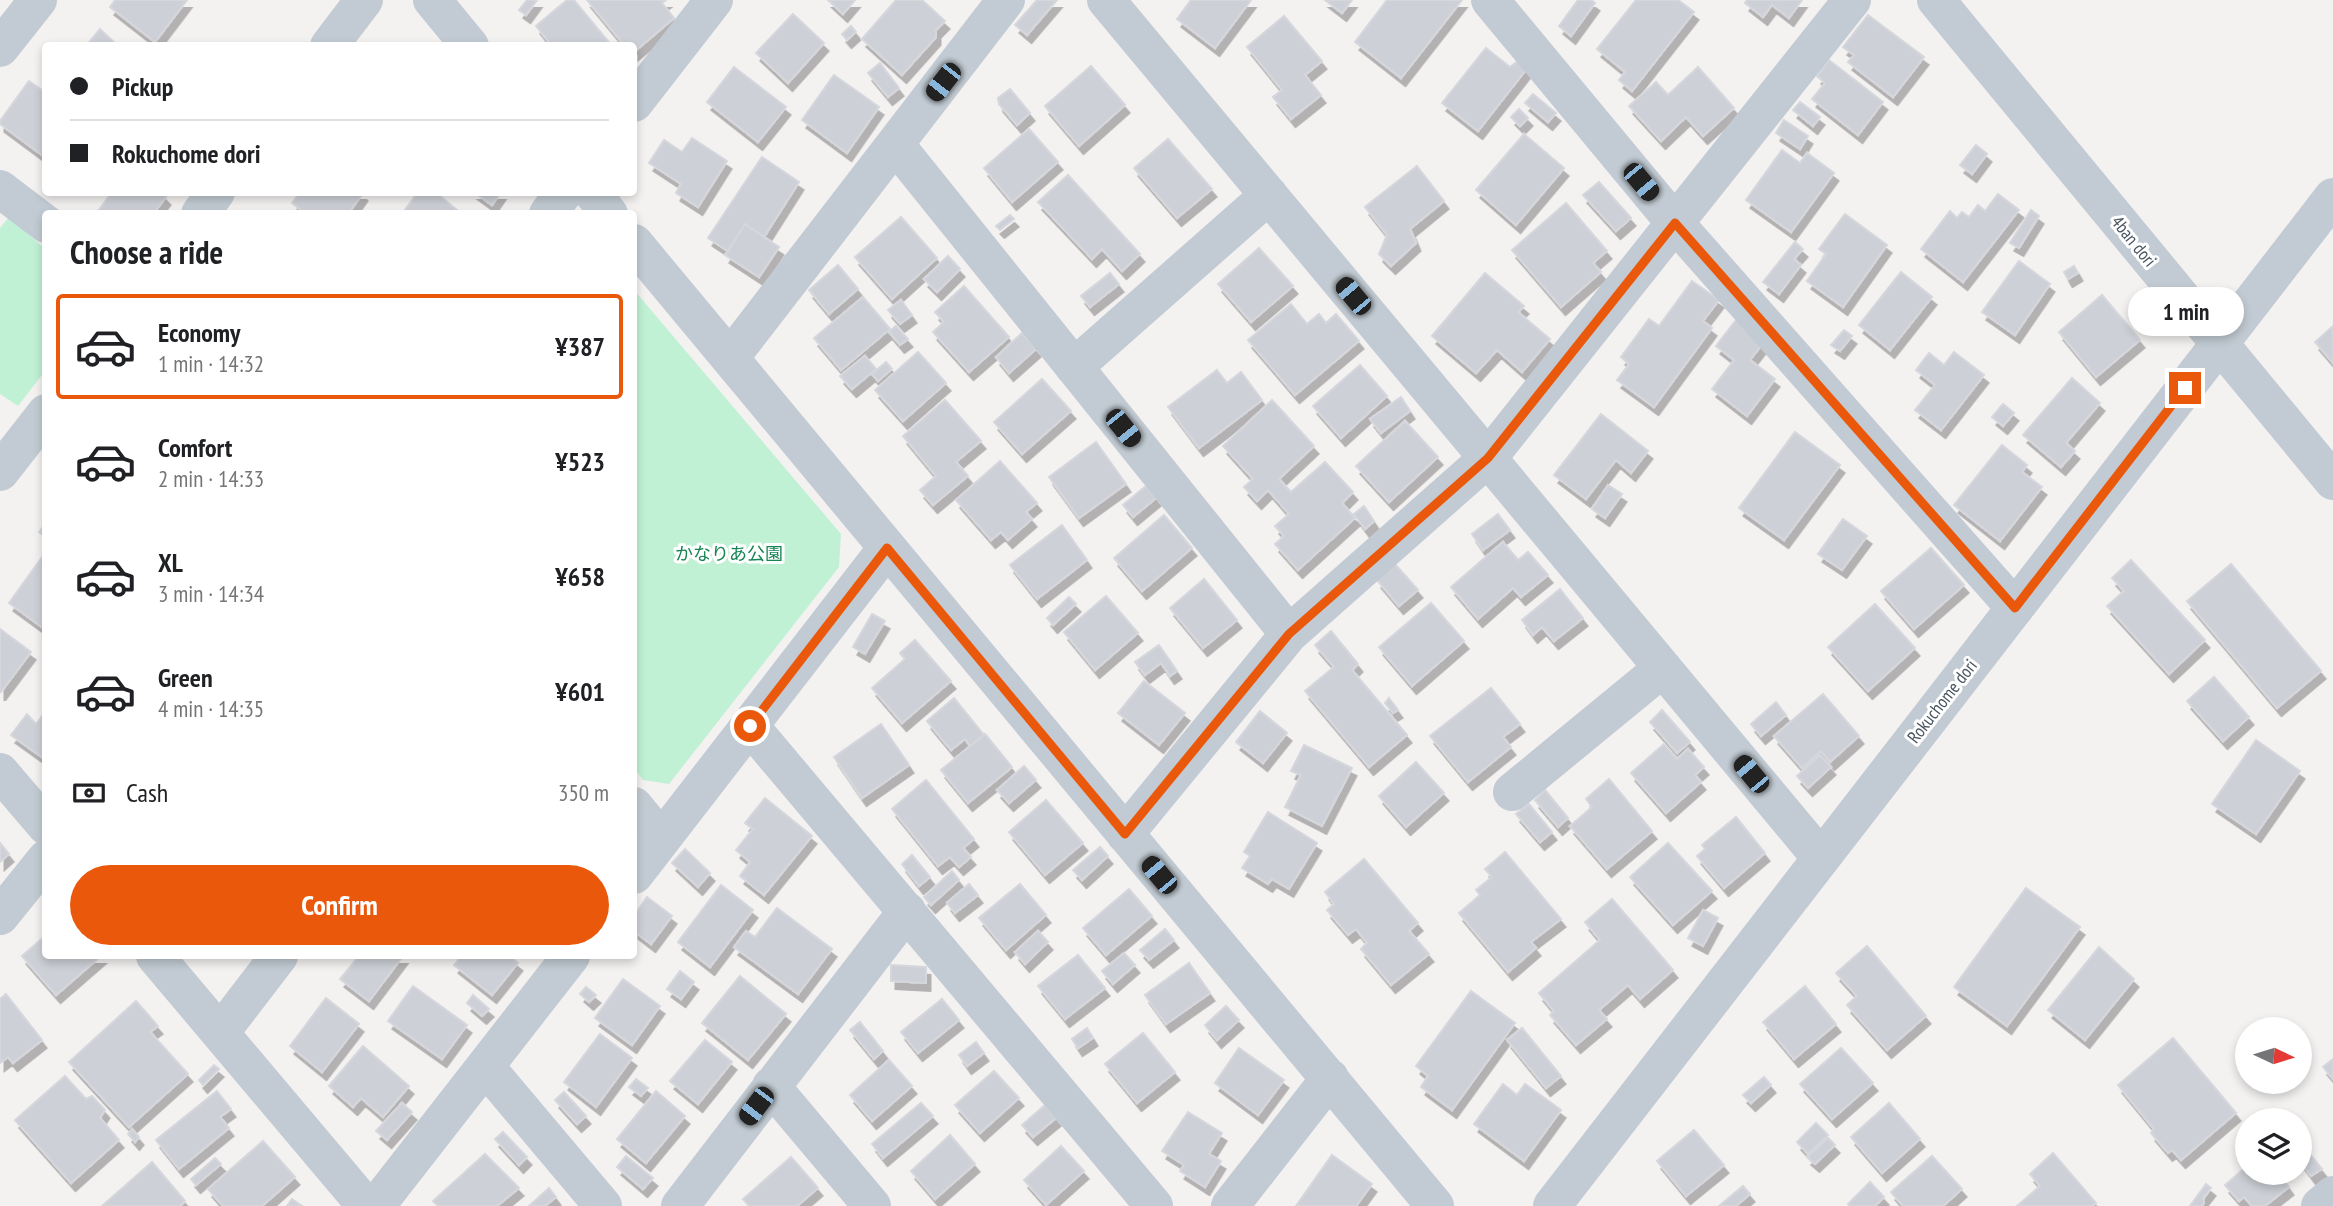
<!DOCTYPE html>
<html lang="en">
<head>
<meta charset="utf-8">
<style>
	body { margin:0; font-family:"PT Sans Narrow","Noto Sans JP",sans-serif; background:#f6f6f6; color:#202124; height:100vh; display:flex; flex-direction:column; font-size:26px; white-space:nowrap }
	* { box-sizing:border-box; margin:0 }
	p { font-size:23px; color:#757577 }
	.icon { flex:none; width:38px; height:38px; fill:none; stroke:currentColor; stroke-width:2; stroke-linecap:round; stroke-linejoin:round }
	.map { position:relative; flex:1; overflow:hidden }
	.panel { position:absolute; left:42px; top:210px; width:595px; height:749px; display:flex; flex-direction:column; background:#fff; border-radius:7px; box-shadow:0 4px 10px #0003 }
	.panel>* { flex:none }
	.guide { position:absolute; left:42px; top:42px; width:595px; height:154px; border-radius:7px; box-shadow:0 4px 10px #0003; display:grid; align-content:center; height:154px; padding:0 28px; background:#fff }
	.needle { width:46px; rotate:94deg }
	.buttons { position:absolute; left:2235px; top:1017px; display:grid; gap:14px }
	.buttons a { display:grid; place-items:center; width:77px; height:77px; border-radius:50%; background:#fff; box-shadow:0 4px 10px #0003; font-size:35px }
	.end { position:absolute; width:32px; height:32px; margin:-16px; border:9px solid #ea580c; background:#fff; box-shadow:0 0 0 4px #fff }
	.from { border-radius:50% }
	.bubble { position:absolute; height:49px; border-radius:24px; background:#fff; box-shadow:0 4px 10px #0003; font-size:23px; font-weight:700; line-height:49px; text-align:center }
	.car { position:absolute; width:21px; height:42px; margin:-21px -10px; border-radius:9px; box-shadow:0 0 5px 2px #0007; background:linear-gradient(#222 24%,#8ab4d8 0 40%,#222 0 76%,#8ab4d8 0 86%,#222 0) }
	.guide b { display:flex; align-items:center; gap:24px; height:66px; font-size:26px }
	.guide b+b { border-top:2px solid #e0e0e0 }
	.guide i { width:18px; height:18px; background:#202124 }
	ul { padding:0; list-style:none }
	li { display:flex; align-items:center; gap:21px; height:105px; margin:0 14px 10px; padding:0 14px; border:4px solid transparent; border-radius:7px }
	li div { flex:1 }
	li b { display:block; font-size:26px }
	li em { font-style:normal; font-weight:700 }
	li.current { border-color:#ea580c }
	li>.icon { width:63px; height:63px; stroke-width:1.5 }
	h2 { padding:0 28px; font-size:32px; line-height:84px }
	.pay { display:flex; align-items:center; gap:18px; height:77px; padding:0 28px; font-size:26px }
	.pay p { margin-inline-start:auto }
	.cta { display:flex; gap:14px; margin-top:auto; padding:14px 28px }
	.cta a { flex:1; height:80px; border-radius:42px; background:#ea580c; color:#fff; font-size:28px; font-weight:700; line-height:80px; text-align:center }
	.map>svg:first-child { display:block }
</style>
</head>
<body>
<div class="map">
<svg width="2333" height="1206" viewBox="0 0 2333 1206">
	<defs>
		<filter id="shadow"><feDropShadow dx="4.5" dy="8" stdDeviation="0" flood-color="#0004"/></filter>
	</defs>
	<rect width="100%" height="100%" fill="#f4f1f1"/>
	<path fill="#c0f1d5" d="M9,217L45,249V371L18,406L0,394V228Z
		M634,290L841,534L839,567L669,784L643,780L634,768Z"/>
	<path fill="#cdd0d6" stroke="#d5d7dd" stroke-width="2" filter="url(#shadow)" d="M115,0H187L155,42L110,7Z
		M527,0H537L526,15L519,10Z
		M567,0H574L612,46H552L536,26Z
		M587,0H666L662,3L674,18L634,52V46H625Z
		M828,0H855L843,14Z
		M896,0H922L945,21L936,30V37L902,75L862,39Z
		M1037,0H1057L1027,35L1015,25Z
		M1191,0H1251L1215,48L1177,19Z
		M1325,0H1352L1342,13Z
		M1387,0H1462L1401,78L1355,42Z
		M1578,0H1591L1595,3L1571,36L1559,26Z
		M1636,0H1678L1694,12L1632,91L1619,80L1625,72L1597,49Z
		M1747,0H1802L1789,18L1772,5L1763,17L1745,3Z
		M793,14L824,43L788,83L756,53Z
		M1868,15L1924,57L1893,97L1848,62L1854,55L1843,47Z
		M1284,16L1322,61L1305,75L1321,95L1291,119L1273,97L1282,90L1247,47Z
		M851,26L856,32L847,40L842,34Z
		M100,29L118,46H86Z
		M1486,48L1510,67L1519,60L1528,67L1478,131L1442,103Z
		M1829,60L1883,102L1858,135L1812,99L1825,83L1817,76Z
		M880,63L899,88L888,97L868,73Z
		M1091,66L1125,105L1079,146L1045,106Z
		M734,67L786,107L758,142L707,102Z
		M1698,67L1734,108L1703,136L1686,117L1661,141L1629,106L1656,82L1668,95Z
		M834,75L879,107L847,153L802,120Z
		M29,81L46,93V158L0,124V121Z
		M1010,89L1030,113L1017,125L999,104L998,98Z
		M1533,94L1556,113L1548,122L1525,103Z
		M1800,102L1820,117L1813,126L1793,110Z
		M1519,109L1528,118L1520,126L1511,117Z
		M1784,120L1808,136L1800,149L1776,133Z
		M1029,129L1058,162L1012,202L984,168Z
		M1524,134L1564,168L1516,225L1476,190Z
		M692,138L727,161L698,207L676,193L681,184L649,163L664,140L682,152Z
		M1168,139L1212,189L1177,218L1134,168Z
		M1976,145L1987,154L1972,174L1960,165Z
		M1782,150L1800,163L1807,153L1834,173L1791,232L1746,200Z
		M762,157L799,182L764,237L745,224L728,251L708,238Z
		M1417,166L1444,201L1410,229L1416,243L1391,266L1379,254L1387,235L1365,207Z
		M1068,175L1140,254L1122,271L1102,249L1092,259L1038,202Z
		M1599,182L1631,218L1616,231L1583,195Z
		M112,192H161L166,197L153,214H96Z
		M300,192H362L363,193L348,214H306L292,203Z
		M418,192H435L462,214H402Z
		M474,192H501L492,205Z
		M1998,194L2019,210L1963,282L1921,249L1950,211L1957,218L1962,212L1969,217L1978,205L1985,211Z
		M1566,203L1607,251L1593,263L1601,272L1561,307L1512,250Z
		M2031,210L2039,216L2019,248L2010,243Z
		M1845,214L1887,245L1843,307L1807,281L1826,254L1819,249Z
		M1010,215L1014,219L1000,230L996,226Z
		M901,217L937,258L892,299L855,257Z
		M745,224L779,247L759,277L725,255Z
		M1795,242L1803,249L1794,259L1801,265L1779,294L1763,282Z
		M1259,248L1293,286L1251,322L1218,284Z
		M948,256L960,269L937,292L924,279Z
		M2019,261L2050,284L2015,335L1982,312Z
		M838,265L858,289L829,314L809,290Z
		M2074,266L2078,273L2068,279L2064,272Z
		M1901,272L1932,297L1890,350L1859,325Z
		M1110,273L1119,284L1090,307L1081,296Z
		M1485,273L1524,306L1518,312L1550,339L1522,372L1497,350L1476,373L1432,336Z
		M1692,281L1719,300L1703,321L1712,328L1654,407L1617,380L1629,364L1621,357L1649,319L1659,326Z
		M964,286L1009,337L969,372L933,332L944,322L935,312Z
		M2102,295L2140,340L2096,377L2059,332Z
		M863,297L890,329L841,370L814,338Z
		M901,300L912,315L900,324L888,310Z
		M1291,304L1307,324L1319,314L1326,323L1336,314L1359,341L1295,395L1248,340Z
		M1736,320L1764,342L1750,360L1775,379L1747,416L1712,389L1734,360L1716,346Z
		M896,326L908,339L900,345L889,332Z
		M2333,326V363L2315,342Z
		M1844,330L1852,336L1840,351L1831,345Z
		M1022,333L1036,349L1009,373L996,357Z
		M918,352L946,383L903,421L875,390Z
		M1954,352L1984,375L1941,430L1915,410L1935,385L1916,370L1929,353L1944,365Z
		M865,356L876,369L852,389L840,376Z
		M886,362L892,369L878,381L872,374Z
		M1360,365L1387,396L1341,438L1313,406Z
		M1217,370L1227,383L1241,372L1262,400L1199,448L1168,407Z
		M2072,378L2100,403L2066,443L2075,451L2061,467L2023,435Z
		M1042,379L1071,411L1022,454L994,422Z
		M1401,397L1410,411L1381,433L1370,419Z
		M945,400L981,441L956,462L968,476L933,505L920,490L936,476L903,436Z
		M1272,400L1314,446L1279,479L1291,492L1325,462L1353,492L1342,503L1355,518L1298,570L1275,544L1284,536L1275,526L1289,514L1268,490L1257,501L1244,487L1253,479L1223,446Z
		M2003,404L2014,413L2003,426L1992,417Z
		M1601,414L1648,451L1631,473L1616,460L1586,499L1554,475Z
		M1405,421L1438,457L1389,502L1356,466Z
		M1795,432L1840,465L1784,540L1739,508Z
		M1096,442L1126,484L1079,518L1049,477Z
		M2002,445L2027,465L2022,472L2042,487L2000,541L1954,505Z
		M1000,461L1037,503L1026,512L1032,519L1008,540L1001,532L991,540L956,500Z
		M1608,485L1622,494L1605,518L1592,509Z
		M1146,486L1156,498L1133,517L1123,505Z
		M1364,506L1374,521L1365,529L1354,514Z
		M1498,514L1510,530L1483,550L1472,534Z
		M1164,515L1192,548L1142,591L1114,558Z
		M1843,519L1867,536L1842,570L1818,554Z
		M46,523V537L39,532Z
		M1062,525L1087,560L1037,599L1010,565Z
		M1503,542L1518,560L1528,552L1548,575L1521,597L1513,588L1478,619L1451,587Z
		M1931,548L1964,585L1914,629L1881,591Z
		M45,553H46V630L9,603Z
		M2131,560L2205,640L2169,674L2107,606L2124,591L2112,578Z
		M1395,564L1418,590L1399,606L1377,580Z
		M2231,564L2321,671L2277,708L2187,601Z
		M1204,579L1237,620L1203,648L1170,608Z
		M1560,589L1583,618L1554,641L1542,627L1533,635L1522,620Z
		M1106,596L1138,633L1095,670L1064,632Z
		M1069,597L1076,604L1053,625L1047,618Z
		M1431,603L1464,641L1412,686L1379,647Z
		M1875,604L1915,648L1868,691L1828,647Z
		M872,614L885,621L865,654L853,647Z
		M0,629L31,652L1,692H0Z
		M1331,631L1358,664L1352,670L1407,735L1369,767L1305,691L1334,667L1315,645Z
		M915,640L951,681L902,723L872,688L905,659L900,653Z
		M1159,645L1177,671L1170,676L1161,663L1145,675L1135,662Z
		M2214,677L2249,717L2223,741L2187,701Z
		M1144,681L1185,713L1159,745L1118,713Z
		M1491,688L1520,724L1503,737L1511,747L1468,782L1430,736Z
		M1823,694L1859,736L1830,762L1821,751L1802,768L1774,736Z
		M954,698L984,735L970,746L965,739L951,750L927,721Z
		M1389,698L1398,710L1393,713L1385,703Z
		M1776,702L1786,715L1761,736L1751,724Z
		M1662,710L1690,742L1677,753L1650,722Z
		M46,711V760L11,735L27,714L36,724Z
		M1260,711L1287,733L1263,763L1236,742Z
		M881,724L909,765L862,798L834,757Z
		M985,734L1012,767L968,803L941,770Z
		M2256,740L2300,771L2256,834L2212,804Z
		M1664,744L1677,759L1688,749L1704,767L1695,775L1701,782L1666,813L1631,773Z
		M1304,745L1352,768L1322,826L1285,807L1301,775L1291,771Z
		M1820,755L1831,767L1808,788L1797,776Z
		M1416,762L1444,793L1406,827L1379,796Z
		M1024,766L1036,780L1009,803L997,790Z
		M1609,779L1652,831L1607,869L1570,826L1592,807L1586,799Z
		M926,780L974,839L963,848L971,857L959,867L950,857L938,866L892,809Z
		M1545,790L1568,818L1558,827L1535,800Z
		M765,798L812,836L764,895L740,876L750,862L736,850L753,829L745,823Z
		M1046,800L1083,843L1045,875L1009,832Z
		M1529,804L1552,832L1540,842L1516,814Z
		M1268,812L1317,843L1289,889L1272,879L1268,884L1242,868L1250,856L1244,852Z
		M1736,817L1765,853L1724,888L1697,856L1705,849L1702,845Z
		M0,843L9,854L0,862Z
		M1668,843L1712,891L1673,925L1630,877Z
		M1100,847L1108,856L1082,880L1073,870Z
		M685,849L710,873L698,887L672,863Z
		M1505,852L1561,919L1531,942L1536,948L1508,972L1459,913L1480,895L1476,890L1492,877L1485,869Z
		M912,855L930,877L919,886L902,864Z
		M1364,859L1418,923L1409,931L1429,954L1391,985L1361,949L1367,943L1356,929L1348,935L1327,910L1334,904L1325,892Z
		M952,871L959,880L931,905L924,897Z
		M969,884L978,895L955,913L947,903Z
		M1020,884L1046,915L1006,950L979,918Z
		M721,885L753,910L710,967L678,942Z
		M2026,888L2080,927L2007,1026L1954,987Z
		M1129,889L1152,916L1106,955L1083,928Z
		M647,897L672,916L651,944L634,931V916Z
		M1612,899L1673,970L1640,999L1628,985L1599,1010L1607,1019L1576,1045L1550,1015L1554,1011L1539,993L1600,940L1585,922Z
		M777,908L832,949L798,994L734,947L746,931L755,937Z
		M1703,910L1718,918L1703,946L1688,938Z
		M1165,929L1174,940L1149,960L1140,950Z
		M1038,931L1048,942L1025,964L1015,952Z
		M46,935V956H101L56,995L22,956Z
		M1867,946L1926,1016L1887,1050L1847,1005L1857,996L1836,973Z
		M2099,947L2134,979L2085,1040L2048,1010Z
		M1124,953L1135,965L1113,984L1102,971Z
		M1078,955L1105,988L1065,1019L1038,986Z
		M359,956H403L369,1001L340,979Z
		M462,956H509L518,963L492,995L454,965Z
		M1189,963L1210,993L1166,1024L1145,995Z
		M891,965L926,967V983L891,981Z
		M680,971L694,982L681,999L667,989Z
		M740,976L786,1014L748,1060L702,1023Z
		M623,979L660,1006L632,1045L595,1018Z
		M413,986L467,1025L442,1059L388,1021Z
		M1805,986L1836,1024L1794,1059L1763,1022Z
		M586,987L596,995L589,1002L580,994Z
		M1471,991L1515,1023L1452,1110L1421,1087L1428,1076L1416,1066Z
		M6,994L42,1040L13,1063L8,1057L0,1063V999Z
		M473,995L489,1009L482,1016L467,1003Z
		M326,998L359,1024L322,1072L290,1046Z
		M942,999L959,1020L918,1053L901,1032Z
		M136,1001L158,1026L150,1032L188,1074L129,1127L69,1062Z
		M1226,1006L1239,1020L1217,1040L1205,1025Z
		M860,1022L883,1051L874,1059L850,1030Z
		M1087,1028L1093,1038L1078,1048L1072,1039Z
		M1522,1028L1561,1076L1546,1088L1507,1040Z
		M1143,1033L1175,1072L1137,1103L1105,1064Z
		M600,1034L632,1058L596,1107L564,1082Z
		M2173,1038L2236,1113L2181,1160L2172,1150L2168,1153L2151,1133L2154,1129L2118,1085Z
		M705,1040L732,1062L698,1104L670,1081Z
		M976,1042L984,1053L967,1066L959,1055Z
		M363,1046L409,1086L383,1117L361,1098L353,1107L329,1086Z
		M1239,1048L1284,1080L1258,1115L1215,1083Z
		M1841,1048L1873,1083L1832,1119L1800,1084Z
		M2333,1059V1079L2323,1067Z
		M889,1060L912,1086L872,1121L850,1095Z
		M214,1065L219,1069L203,1085L199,1080Z
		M994,1071L1019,1098L980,1133L955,1105Z
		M65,1076L86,1099L92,1096L105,1110L100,1118L119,1140L71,1183L15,1120Z
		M1764,1077L1771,1085L1751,1103L1743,1095Z
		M636,1079L648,1088L641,1096L629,1087Z
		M1503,1084L1517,1095L1525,1084L1561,1110L1524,1161L1474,1124Z
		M217,1091L231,1109L220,1117L229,1128L179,1169L156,1140Z
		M656,1091L685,1116L646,1163L617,1139Z
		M564,1092L586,1116L577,1124L555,1100Z
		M402,1103L412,1112L387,1140L376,1131Z
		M921,1103L933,1116L883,1158L872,1144Z
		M1889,1103L1920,1139L1882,1173L1851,1137Z
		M1045,1105L1056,1118L1033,1137L1022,1125Z
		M1188,1112L1222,1133L1209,1154L1221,1161L1205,1187L1180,1171L1184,1165L1162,1151Z
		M1816,1123L1828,1135L1808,1154L1797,1142Z
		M132,1129L139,1137L135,1142L128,1134Z
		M1694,1130L1724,1165L1686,1196L1657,1161Z
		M503,1132L527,1157L519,1165L495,1139Z
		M950,1135L975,1164L935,1199L911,1171Z
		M1828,1138L1835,1145L1815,1164L1807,1157Z
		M263,1141L295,1177L262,1206H223L208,1189Z
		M2301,1143L2322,1169L2311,1176L2300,1161Z
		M1061,1146L1084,1171L1046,1205L1024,1180Z
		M2053,1153L2096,1203L2092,1206H2017L2040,1186L2030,1174Z
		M485,1154L519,1188L497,1206H438L433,1201Z
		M1332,1155L1372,1184L1356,1206H1296Z
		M626,1156L653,1178L643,1189L617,1167Z
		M1932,1156L1962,1189L1943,1206H1903L1891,1192Z
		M791,1157L818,1188L797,1206H749L743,1199Z
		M215,1158L221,1164L196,1185L191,1179Z
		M152,1162L185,1201L180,1206H102Z
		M2247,1166V1172H2278L2289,1187L2265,1206H2252L2244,1197L2239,1201L2225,1185Z
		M1870,1182L1884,1197L1875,1206H1850L1848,1204Z
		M2206,1184L2211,1188L2203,1198L2204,1203L2202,1206H2190Z
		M1743,1186L1750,1194L1736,1206H1719Z
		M549,1188L556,1197L545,1206H529Z
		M292,1199L302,1206H287Z"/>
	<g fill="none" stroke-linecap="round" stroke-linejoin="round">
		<path stroke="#c2cbd3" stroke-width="38" d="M432,0L470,46
			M1106,0L1821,858
			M1490,0L1675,223L2015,608
			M329,46L364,0
			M0,48L38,0
			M634,103L714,0
			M895,144L1289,634
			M0,189L46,224
			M592,192L609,214
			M200,214L216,192
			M548,214L564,192
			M634,243L1435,1206
			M730,358L1006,0
			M1074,367L1269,195
			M0,472L46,413
			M750,726L1154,1206
			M0,772L46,826
			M1512,792L1663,668
			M634,806L661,839
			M1125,834L1289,634L1488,458L1852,0
			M634,875L887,548
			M0,916L46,859
			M155,956L366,1206
			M220,1033L279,956
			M485,1066L603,1206
			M771,1086L872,1206
			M376,1206L571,956
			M680,1206L907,911
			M1230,1206L1330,1078
			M2320,1206L2333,1195"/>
		<path stroke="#c2cbd3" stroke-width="38" d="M1936,0L2333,481
			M1552,1206L2333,197"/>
	</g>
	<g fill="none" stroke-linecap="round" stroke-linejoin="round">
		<path stroke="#ea580c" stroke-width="9" d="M750,726L887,548L1125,834L1289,634L1488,458L1675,223L2015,608L2185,388"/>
	</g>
	<g text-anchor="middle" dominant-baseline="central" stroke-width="6" stroke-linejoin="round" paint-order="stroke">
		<g font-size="18" fill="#48545f" stroke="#fff">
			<text transform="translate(2134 241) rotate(51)">4ban dori</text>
			<text transform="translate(1942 701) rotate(-52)">Rokuchome dori</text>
		</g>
		<g font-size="18" fill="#168452" stroke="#fff">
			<text x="729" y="553">かなりあ公園</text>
		</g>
	</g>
</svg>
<div class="buttons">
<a><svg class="needle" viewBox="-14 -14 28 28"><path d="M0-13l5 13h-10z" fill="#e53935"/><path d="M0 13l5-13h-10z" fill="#757577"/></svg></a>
<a><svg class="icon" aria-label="layers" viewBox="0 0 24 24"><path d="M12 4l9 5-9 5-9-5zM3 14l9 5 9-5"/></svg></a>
</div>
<i class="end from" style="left:750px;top:726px"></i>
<i class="end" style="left:2185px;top:388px"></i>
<div class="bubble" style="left:2128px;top:287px;width:116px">1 min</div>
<i class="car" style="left:943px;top:82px;rotate:218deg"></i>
<i class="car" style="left:1641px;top:182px;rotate:140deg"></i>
<i class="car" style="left:1353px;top:296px;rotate:320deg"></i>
<i class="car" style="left:1123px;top:428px;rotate:141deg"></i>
<i class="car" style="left:1751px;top:774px;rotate:320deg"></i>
<i class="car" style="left:1159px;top:875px;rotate:320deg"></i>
<i class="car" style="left:756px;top:1106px;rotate:217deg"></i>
<div class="guide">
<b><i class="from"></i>Pickup</b>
<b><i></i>Rokuchome dori</b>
</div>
<section class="panel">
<h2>Choose a ride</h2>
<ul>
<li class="current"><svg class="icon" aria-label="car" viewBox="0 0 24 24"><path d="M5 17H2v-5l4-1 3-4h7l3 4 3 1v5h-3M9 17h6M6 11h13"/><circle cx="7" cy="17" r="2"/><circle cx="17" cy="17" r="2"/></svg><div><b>Economy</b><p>1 min · 14:32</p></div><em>¥387</em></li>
<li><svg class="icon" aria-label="car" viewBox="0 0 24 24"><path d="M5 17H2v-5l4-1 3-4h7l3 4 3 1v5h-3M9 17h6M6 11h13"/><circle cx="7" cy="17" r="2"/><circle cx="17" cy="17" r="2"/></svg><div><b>Comfort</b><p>2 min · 14:33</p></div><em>¥523</em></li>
<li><svg class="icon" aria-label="car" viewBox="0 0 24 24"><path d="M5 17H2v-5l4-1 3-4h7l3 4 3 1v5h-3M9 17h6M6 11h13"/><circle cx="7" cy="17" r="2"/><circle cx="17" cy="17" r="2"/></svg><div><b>XL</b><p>3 min · 14:34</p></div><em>¥658</em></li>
<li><svg class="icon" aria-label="car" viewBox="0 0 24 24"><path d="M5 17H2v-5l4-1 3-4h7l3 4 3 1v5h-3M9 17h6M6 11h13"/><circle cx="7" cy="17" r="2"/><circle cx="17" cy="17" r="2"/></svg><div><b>Green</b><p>4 min · 14:35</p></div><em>¥601</em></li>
</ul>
<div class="pay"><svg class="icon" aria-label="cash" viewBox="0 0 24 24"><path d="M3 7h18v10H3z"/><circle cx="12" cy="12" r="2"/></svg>Cash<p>350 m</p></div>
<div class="cta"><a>Confirm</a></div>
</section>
</div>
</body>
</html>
